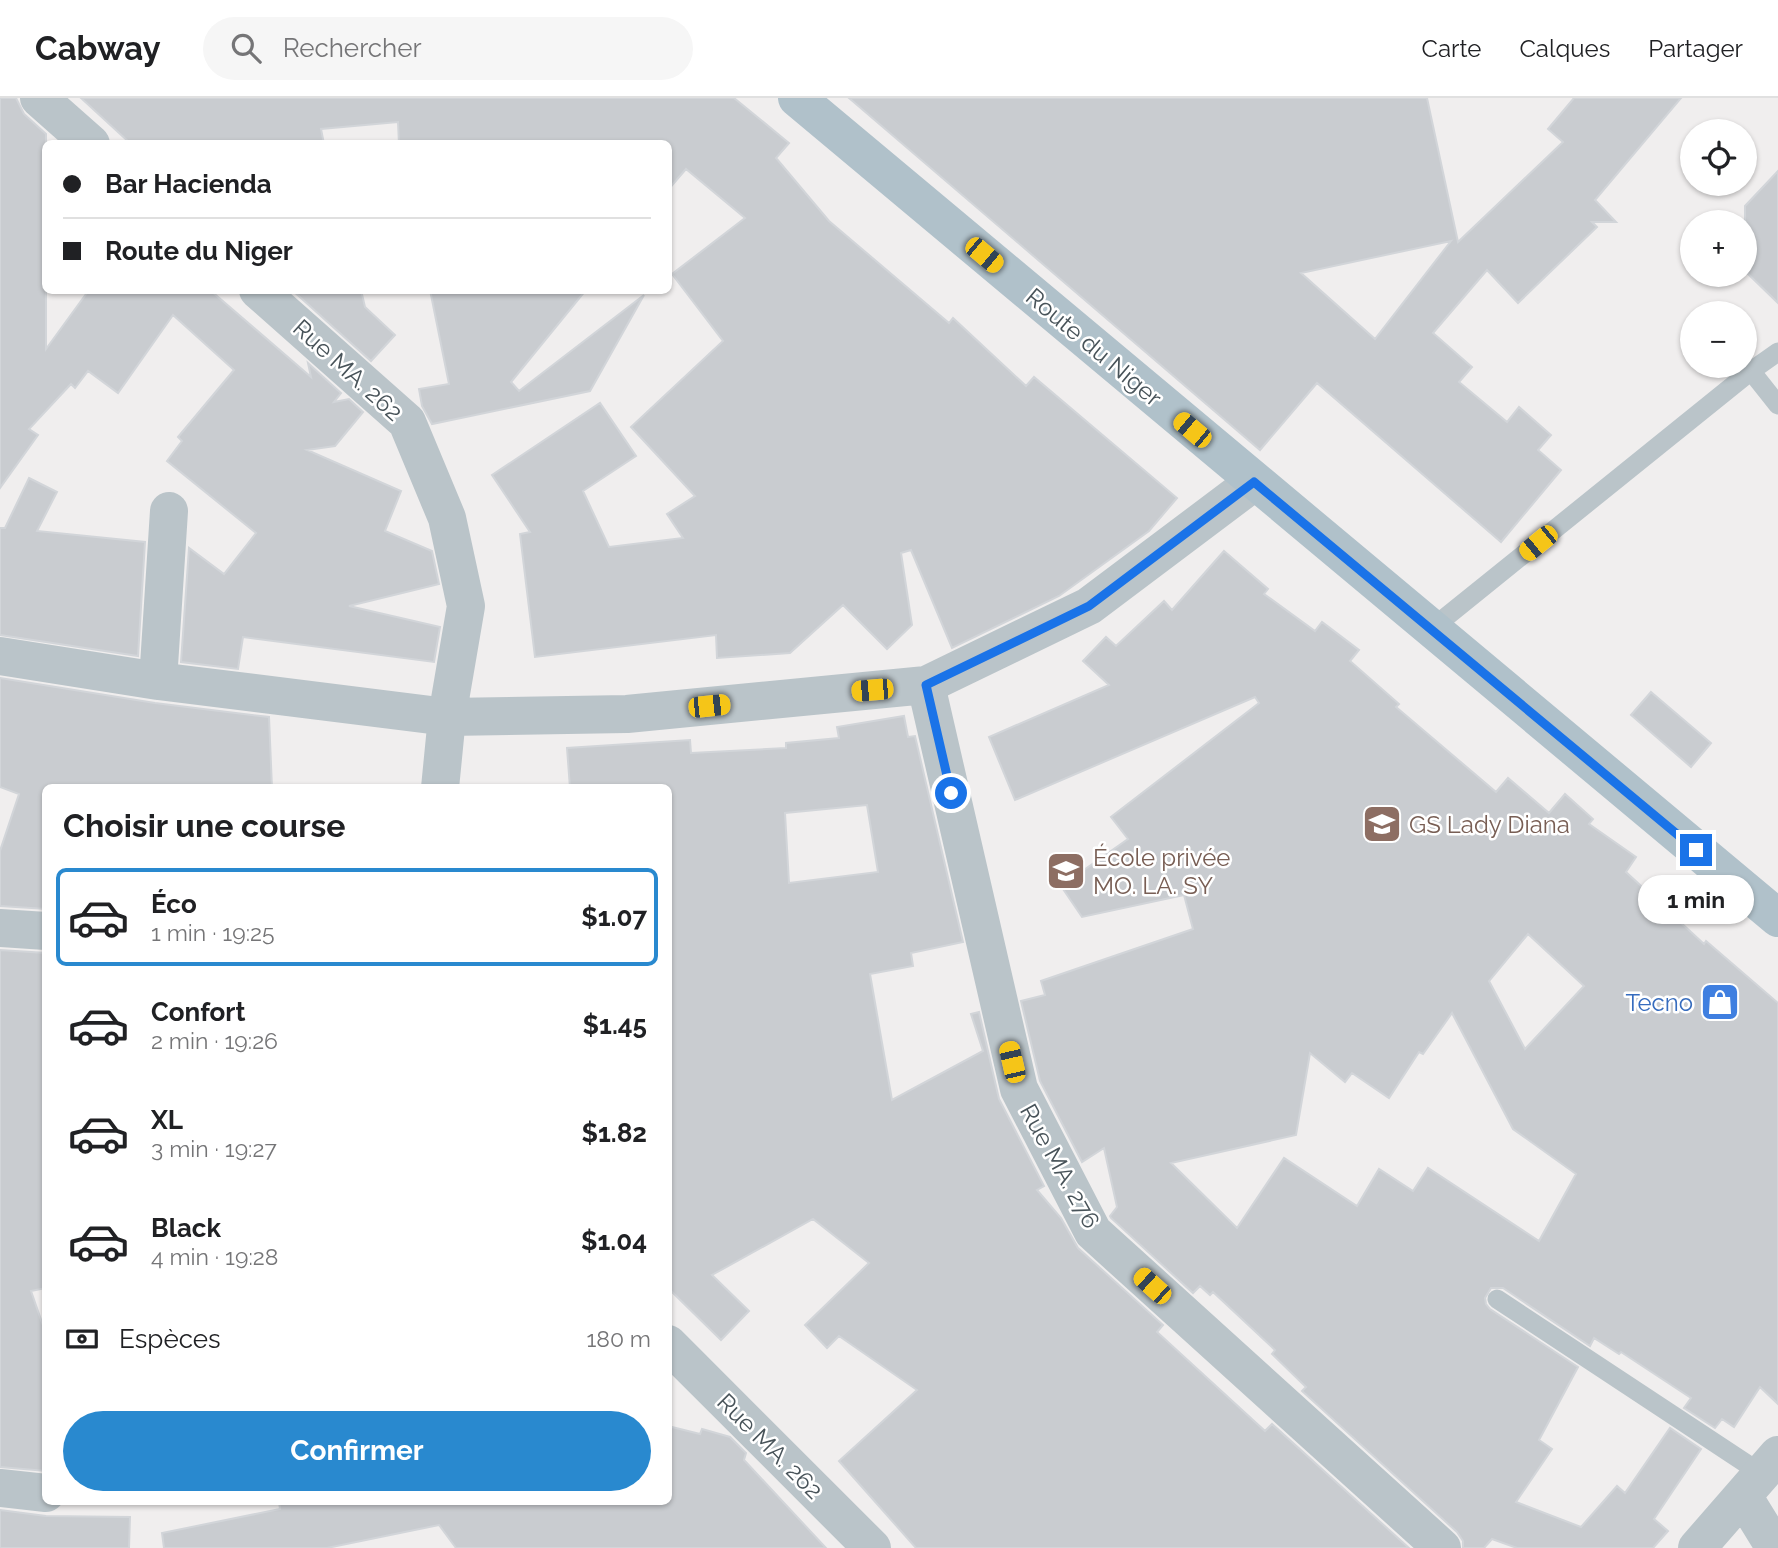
<!DOCTYPE html>
<html lang="fr">
<head>
<meta charset="utf-8">
<style>
	body { margin:0; font-family:Raleway,sans-serif; background:#f6f6f6; color:#202124; height:100vh; display:flex; flex-direction:column; font-size:26px; white-space:nowrap }
	* { box-sizing:border-box; margin:0 }
	p { font-size:23px; color:#757577 }
	.icon { flex:none; width:38px; height:38px; fill:none; stroke:currentColor; stroke-width:2; stroke-linecap:round; stroke-linejoin:round }
	.map { position:relative; flex:1; overflow:hidden }
	.drawer { position:absolute; left:42px; top:686px; width:630px; height:721px; display:flex; flex-direction:column; background:#fff; border-radius:10px; box-shadow:0 2px 5px #0004 }
	.drawer>* { flex:none }
	.top-card { position:absolute; left:42px; top:42px; width:630px; height:154px; border-radius:10px; box-shadow:0 2px 5px #0004; display:grid; align-content:center; height:154px; padding:0 21px; background:#fff }
	.fabs { position:absolute; left:1680px; top:21px; display:grid; gap:14px }
	.fabs a { display:grid; place-items:center; width:77px; height:77px; border-radius:50%; background:#fff; box-shadow:0 2px 5px #0004; font-size:35px }
	.end { position:absolute; width:32px; height:32px; margin:-16px; border:9px solid #1a73e8; background:#fff; box-shadow:0 0 0 4px #fff }
	.from { border-radius:50% }
	.bubble { position:absolute; height:49px; border-radius:24px; background:#fff; box-shadow:0 2px 5px #0004; font-size:23px; font-weight:700; line-height:49px; text-align:center }
	.car { position:absolute; width:21px; height:42px; margin:-21px -10px; border-radius:9px; box-shadow:0 0 5px 2px #0007; background:linear-gradient(#f5c518 24%,#345 0 40%,#f5c518 0 76%,#345 0 86%,#f5c518 0) }
	.top-card b { display:flex; align-items:center; gap:24px; height:66px; font-size:26px }
	.top-card b+b { border-top:2px solid #e0e0e0 }
	.top-card i { width:18px; height:18px; background:#202124 }
	ul { padding:0; list-style:none }
	li { display:flex; align-items:center; gap:21px; height:98px; margin:0 14px 10px; padding:0 7px; border:4px solid transparent; border-radius:10px }
	li div { flex:1 }
	li b { display:block; font-size:26px }
	li em { font-style:normal; font-weight:700 }
	li.on { border-color:#2989cf }
	li>.icon { width:63px; height:63px; stroke-width:1.5 }
	h2 { padding:0 21px; font-size:32px; line-height:84px }
	.pay { display:flex; align-items:center; gap:18px; height:77px; padding:0 21px; font-size:26px }
	.pay p { margin-inline-start:auto }
	.action { display:flex; gap:14px; margin-top:auto; padding:14px 21px }
	.action a { flex:1; height:80px; border-radius:42px; background:#2989cf; color:#fff; font-size:28px; font-weight:700; line-height:80px; text-align:center }
	header { display:flex; align-items:center; gap:42px; box-sizing:border-box; height:98px; padding:0 35px; background:#fff; border-bottom:2px solid #e0e0e0 }
	header strong { font-size:33px }
	nav { display:flex; gap:38px; margin-inline-start:auto; font-size:24px }
	.search { width:490px; height:63px; background:#f6f6f6; display:flex; align-items:center; gap:18px; box-sizing:border-box; padding:0 24px; border-radius:38px; color:#757577; font-size:26px }
	.map>svg:first-child { display:block }
</style>
</head>
<body>
<header>
<strong>Cabway</strong>
<div class="search"><svg class="icon" aria-label="search" viewBox="0 0 24 24"><circle cx="10" cy="10" r="6"/><path d="M15 15l6 6"/></svg>Rechercher</div>
<nav><a>Carte</a><a>Calques</a><a>Partager</a></nav>
</header>
<div class="map">
<svg width="1778" height="1450" viewBox="0 0 1778 1450">
	<rect width="100%" height="100%" fill="#f0eeee"/>
	<path fill="#c9ccd0" stroke="#d2d5d9" stroke-width="2" fill-rule="evenodd" d="M0,0H16L24,16L46,36V251L89,192H210L311,279L308,265L341,295L334,304L349,301L363,314L335,348L307,352L401,393L385,433L432,453L439,486L349,508L440,529L434,564L243,539L238,571L181,564L189,450L224,476L256,435L167,363L182,343L178,339L234,272L173,217L118,295L88,273L75,290L71,286L29,331L38,337L0,390Z
		M81,0H734L789,45L776,60L829,123L949,225L953,220L1026,288L1034,279L1177,400L1149,433L1059,498L952,550L911,452L901,455L912,527L887,551L843,507L790,555L717,560L716,537L535,559L520,436L530,434L492,377L600,305L636,358L583,393L609,449L683,440L667,416L695,398L631,329L723,243L672,176L745,120L686,71L668,92V46H399L398,24L321,31L324,46H131Z
		M849,0H1427L1458,144L1563,44L1548,31L1574,0H1681L1595,102L1616,124H1592L1597,129L1518,205L1487,172L1433,235L1472,269L1459,284L1507,324L1519,309L1551,337L1538,352L1561,372L1501,444L1317,285L1260,352ZM1451,143L1375,241L1301,175Z
		M1778,73V205L1745,173V108Z
		M292,192H361L365,209L395,237L371,263Z
		M430,192H586L511,284L519,293L644,197L590,293L432,326L422,308L419,291L449,286Z
		M29,380L57,394L37,433L145,444L138,558L0,537V430H5Z
		M1224,453L1268,491L1264,496L1315,533L1322,524L1359,552L1350,563L1399,606L1396,609L1496,694L1508,680L1549,715L1565,696L1593,721L1589,726L1636,759L1626,774L1704,846L1706,843L1778,905V1306L1760,1289L1734,1329L1722,1321L1715,1330L1684,1310L1691,1300L1621,1254L1619,1256L1594,1240L1590,1248L1503,1190H1491L1485,1200L1486,1206L1490,1211L1578,1269L1539,1342L1552,1351L1516,1404L1581,1429L1617,1388L1625,1395L1670,1330L1701,1351L1654,1421L1668,1433L1653,1450H1517L1492,1441L1484,1450H1463V1443L1457,1434L1302,1293L1306,1289L1272,1256L1275,1252L1213,1194L1210,1197L1200,1188L1193,1195L1111,1120L1110,1118L1117,1109L1104,1050L1082,1064L1040,983L1021,903L1045,897L1041,883L1193,831L1184,797L1082,819L1061,788L1128,741L1111,719L1259,605L1255,599L1015,702L989,639L1109,587L1083,563L1106,539L1116,548L1164,503L1172,512ZM1528,836L1584,888L1525,951L1489,883ZM1452,915L1513,1031L1576,1076L1539,1143L1428,1070L1413,1093L1379,1071L1357,1108L1284,1060L1237,1130L1171,1065L1296,1037L1310,955L1345,984L1352,975L1389,1000L1419,954L1423,956Z
		M0,580L155,605L269,619L272,690H46V811L0,808V753L19,696L0,689Z
		M1651,594L1711,645L1691,669L1631,617Z
		M904,618L908,639L915,638L963,844L911,855L913,868L870,876L892,1002L983,953L971,916L979,914L999,1001L1044,1088L1037,1092L1061,1120L1078,1150L1163,1227L1157,1234L1265,1333L1272,1326L1409,1450H916L839,1363L917,1292L839,1238L827,1250L805,1227L869,1165L813,1121L712,1177L749,1213L721,1242L668,1190V690H570L567,650L690,642L691,655L786,650V645L839,640L837,629ZM867,707L878,774L789,785L785,715Z
		M0,852L46,855V1190L31,1193L46,1236V1373L0,1369Z
		M668,1328L700,1336L702,1331L730,1339L746,1355L744,1362L826,1450H456L439,1427L327,1450H164L162,1435L280,1411L279,1404H668Z
		M0,1412L46,1418L130,1419L129,1450H0Z"/>
	<g fill="none" stroke-linecap="round" stroke-linejoin="round">
		<path stroke="#bac4c9" stroke-width="19" d="M1778,254L1751,273L1778,307
			M1431,531L1751,273
			M1497,1201L1762,1376"/>
		<path stroke="#bac4c9" stroke-width="38" d="M39,0L91,46
			M258,192L407,324L447,420L466,508L447,619L440,690
			M0,558L158,583L447,619L627,616L926,587L1089,508L1254,384
			M158,583L169,413
			M926,587L1019,991L1093,1134L1442,1450
			M0,830L46,833
			M668,1246L872,1450
			M0,1390L46,1395
			M1743,1398L1775,1450
			M1697,1450L1778,1357"/>
		<path stroke="#b0c1ca" stroke-width="38" d="M797,0L1778,820"/>
	</g>
	<g fill="none" stroke-linecap="round" stroke-linejoin="round">
		<path stroke="#1a73e8" stroke-width="9" d="M951,695L926,587L1089,508L1254,384L1696,752"/>
	</g>
	<defs>
		<g id="school-square" transform="scale(2.0125)"><rect x="-9" y="-9" width="18" height="18" rx="4" fill="#8d6e63" stroke="#fff"/><path d="M0-5L7-2L0 1L-7-2ZM-4 1L0 2.5L4 1V4Q0 6-4 4Z" fill="#fff"/></g>
		<g id="shop-square" transform="scale(2.0125)"><rect x="-9" y="-9" width="18" height="18" rx="4" fill="#3f7fe0" stroke="#fff"/><path d="M-5-2.5h2.3a2.7 3.5 0 0 1 5.4 0H5L5.5 6h-11ZM-1.5-2.5h3a1.5 2.3 0 0 0-3 0Z" fill="#fff"/></g>
	</defs>
	<g fill-rule="evenodd">
		<use href="#school-square" x="1382" y="726"/>
		<use href="#school-square" x="1066" y="773"/>
		<use href="#shop-square" x="1720" y="904"/>
	</g>
	<g text-anchor="middle" dominant-baseline="central" stroke-width="5" stroke-linejoin="round" paint-order="stroke">
		<g font-size="24" fill="#485359" stroke="#fff">
			<text transform="translate(1094 249) rotate(40)">Route du Niger</text>
			<text transform="translate(348 272) rotate(42)">Rue MA. 262</text>
			<text transform="translate(1060 1068) rotate(61)">Rue MA. 276</text>
			<text transform="translate(770 1348) rotate(45)">Rue MA. 262</text>
		</g>
		<g font-size="24" fill="#785e54" stroke="#fff" text-anchor="start">
			<text x="1409" y="726">GS Lady Diana</text>
			<text x="1093" y="759">École privée<tspan x="1093" dy="28">MO. LA. SY</tspan></text>
		</g>
		<g font-size="24" fill="#366cbe" stroke="#fff" text-anchor="end">
			<text x="1693" y="904">Tecno</text>
		</g>
	</g>
</svg>
<div class="fabs">
<a><svg class="icon" aria-label="locate" viewBox="0 0 24 24"><circle cx="12" cy="12" r="6"/><path d="M12 2v4M12 18v4M2 12h4M18 12h4"/></svg></a>
<a>+</a>
<a>−</a>
</div>
<i class="end from" style="left:951px;top:695px"></i>
<i class="end" style="left:1696px;top:752px"></i>
<div class="bubble" style="left:1638px;top:777px;width:116px">1 min</div>
<i class="car" style="left:984px;top:157px;rotate:130deg"></i>
<i class="car" style="left:1192px;top:332px;rotate:310deg"></i>
<i class="car" style="left:1538px;top:445px;rotate:231deg"></i>
<i class="car" style="left:872px;top:592px;rotate:265deg"></i>
<i class="car" style="left:709px;top:608px;rotate:84deg"></i>
<i class="car" style="left:1012px;top:964px;rotate:347deg"></i>
<i class="car" style="left:1152px;top:1188px;rotate:312deg"></i>
<div class="top-card">
<b><i class="from"></i>Bar Hacienda</b>
<b><i></i>Route du Niger</b>
</div>
<section class="drawer">
<h2>Choisir une course</h2>
<ul>
<li class="on"><svg class="icon" aria-label="car" viewBox="0 0 24 24"><path d="M5 17H2v-5l4-1 3-4h7l3 4 3 1v5h-3M9 17h6M6 11h13"/><circle cx="7" cy="17" r="2"/><circle cx="17" cy="17" r="2"/></svg><div><b>Éco</b><p>1 min · 19:25</p></div><em>$1.07</em></li>
<li><svg class="icon" aria-label="car" viewBox="0 0 24 24"><path d="M5 17H2v-5l4-1 3-4h7l3 4 3 1v5h-3M9 17h6M6 11h13"/><circle cx="7" cy="17" r="2"/><circle cx="17" cy="17" r="2"/></svg><div><b>Confort</b><p>2 min · 19:26</p></div><em>$1.45</em></li>
<li><svg class="icon" aria-label="car" viewBox="0 0 24 24"><path d="M5 17H2v-5l4-1 3-4h7l3 4 3 1v5h-3M9 17h6M6 11h13"/><circle cx="7" cy="17" r="2"/><circle cx="17" cy="17" r="2"/></svg><div><b>XL</b><p>3 min · 19:27</p></div><em>$1.82</em></li>
<li><svg class="icon" aria-label="car" viewBox="0 0 24 24"><path d="M5 17H2v-5l4-1 3-4h7l3 4 3 1v5h-3M9 17h6M6 11h13"/><circle cx="7" cy="17" r="2"/><circle cx="17" cy="17" r="2"/></svg><div><b>Black</b><p>4 min · 19:28</p></div><em>$1.04</em></li>
</ul>
<div class="pay"><svg class="icon" aria-label="cash" viewBox="0 0 24 24"><path d="M3 7h18v10H3z"/><circle cx="12" cy="12" r="2"/></svg>Espèces<p>180 m</p></div>
<div class="action"><a>Confirmer</a></div>
</section>
</div>
</body>
</html>
